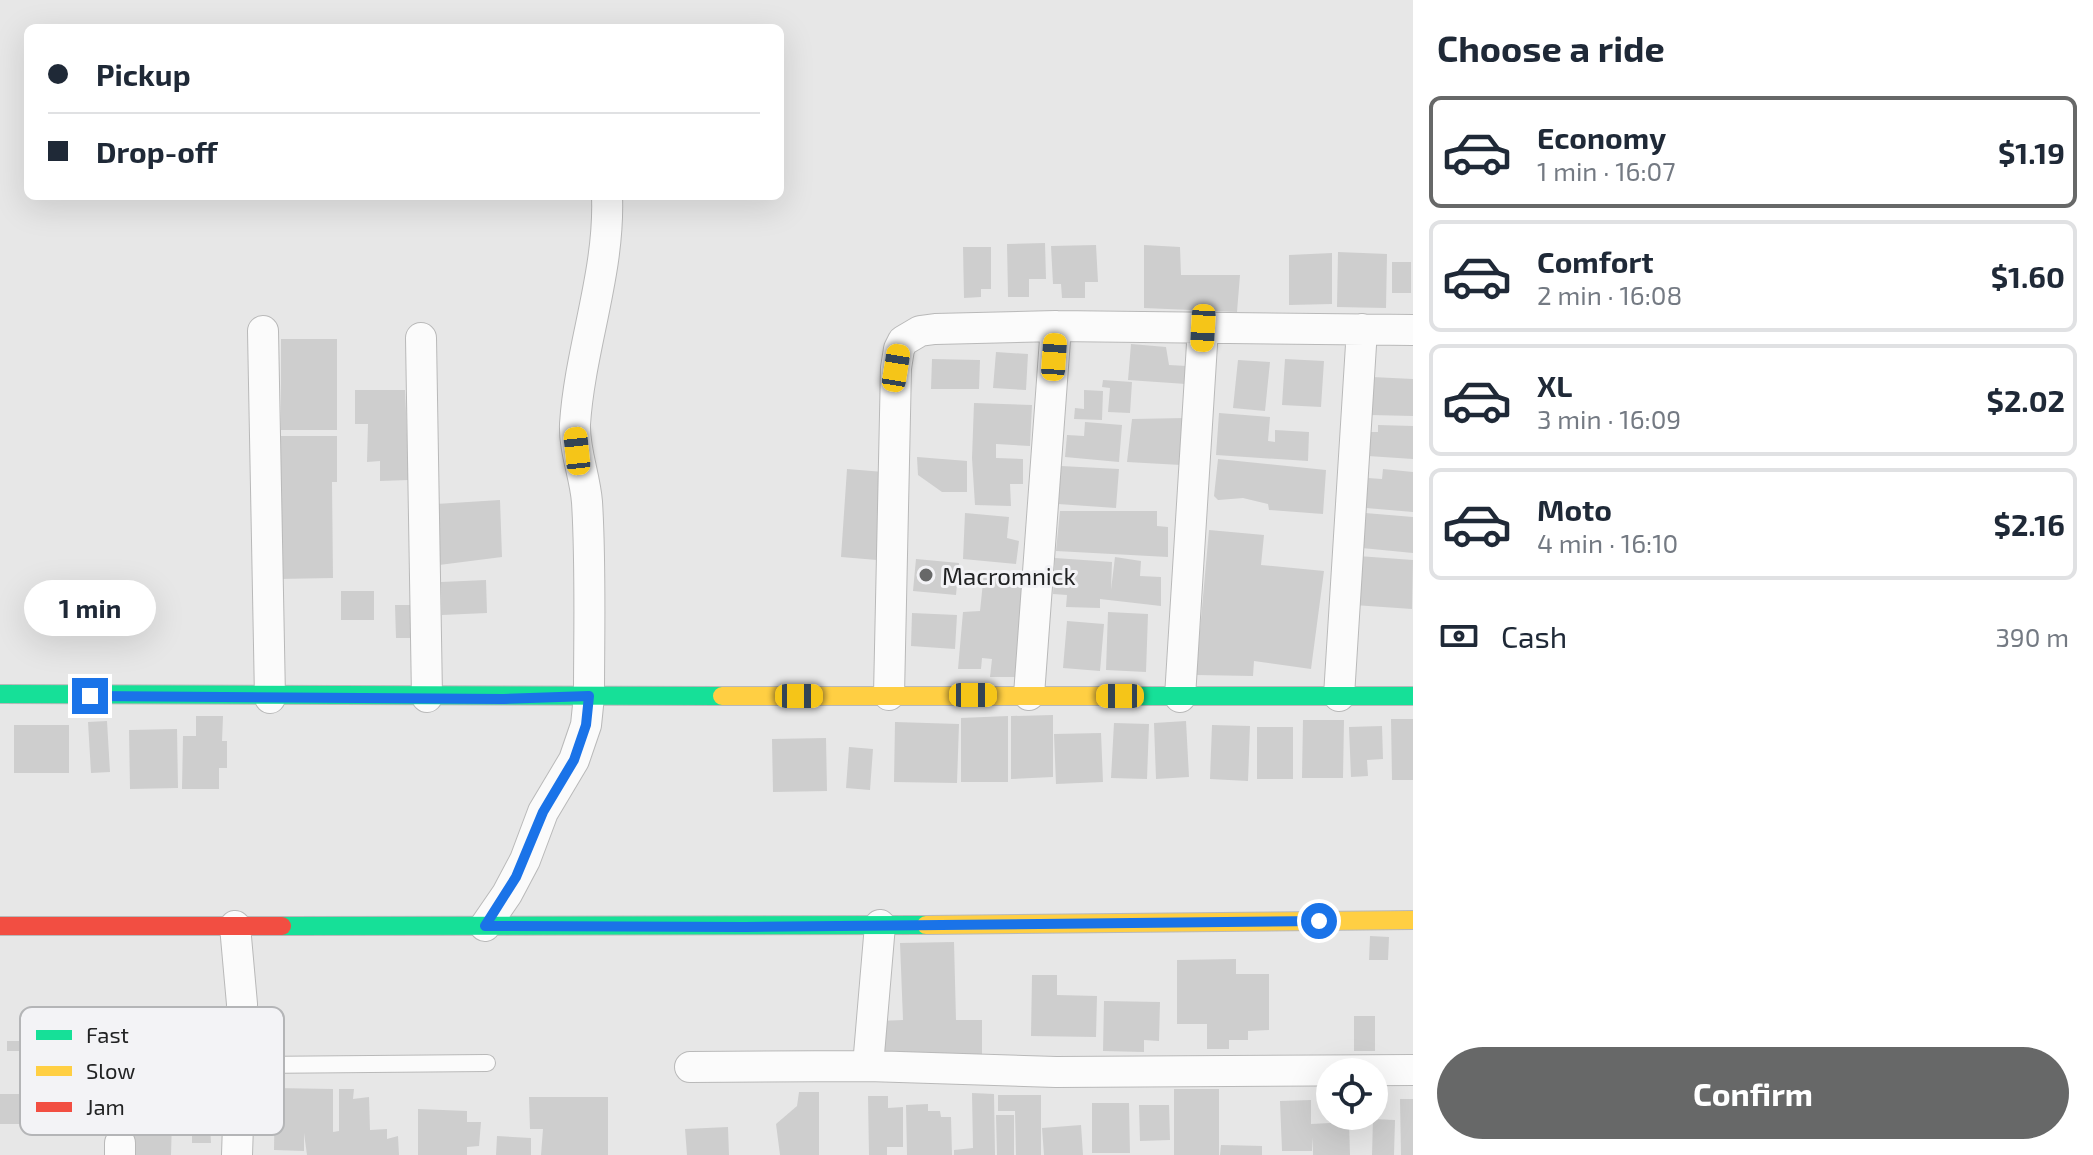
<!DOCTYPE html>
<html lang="en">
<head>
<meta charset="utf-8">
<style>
	body { margin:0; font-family:"Exo 2",sans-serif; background:#f2f2f3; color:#1f2937; height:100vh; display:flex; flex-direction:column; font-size:30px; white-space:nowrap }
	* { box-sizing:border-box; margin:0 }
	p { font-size:26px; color:#747a83 }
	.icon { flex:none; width:44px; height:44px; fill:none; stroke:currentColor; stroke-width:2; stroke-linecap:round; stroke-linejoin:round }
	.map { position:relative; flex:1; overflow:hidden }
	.details { display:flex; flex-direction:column; background:#fff; width:680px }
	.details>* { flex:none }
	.guide { position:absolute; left:24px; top:24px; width:760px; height:176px; border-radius:12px; box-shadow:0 8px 32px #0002; display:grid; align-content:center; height:176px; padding:0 24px; background:#fff }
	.fabs { position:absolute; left:1316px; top:1058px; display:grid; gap:16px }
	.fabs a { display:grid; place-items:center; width:72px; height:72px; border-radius:50%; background:#fff; box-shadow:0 8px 32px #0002; font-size:40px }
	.end { position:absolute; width:36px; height:36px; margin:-18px; border:10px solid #1a73e8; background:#fff; box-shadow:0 0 0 4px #fff }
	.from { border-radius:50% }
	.bubble { position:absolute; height:56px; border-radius:28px; background:#fff; box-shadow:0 8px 32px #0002; font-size:26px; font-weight:700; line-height:56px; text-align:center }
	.car { position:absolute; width:24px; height:48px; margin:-24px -12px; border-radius:10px; box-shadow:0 0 6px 2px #0007; background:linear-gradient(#f5c518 24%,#345 0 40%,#f5c518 0 76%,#345 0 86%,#f5c518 0) }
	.guide b { display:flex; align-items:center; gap:28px; height:76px; font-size:30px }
	.guide b+b { border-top:2px solid #e0e1e3 }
	.guide i { width:20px; height:20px; background:#1f2937 }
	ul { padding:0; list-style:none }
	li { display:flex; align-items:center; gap:24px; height:112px; margin:0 16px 12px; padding:0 8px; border:4px solid #e0e1e3; border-radius:12px }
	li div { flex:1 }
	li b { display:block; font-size:30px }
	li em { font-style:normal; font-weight:700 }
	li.current { border-color:#676868 }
	li>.icon { width:72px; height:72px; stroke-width:1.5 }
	h2 { padding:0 24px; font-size:36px; line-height:96px }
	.pay { display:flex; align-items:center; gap:20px; height:88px; padding:0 24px; font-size:30px }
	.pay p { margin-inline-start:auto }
	.action { display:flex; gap:16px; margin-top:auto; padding:16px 24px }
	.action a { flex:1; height:92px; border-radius:48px; background:#676868; color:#fff; font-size:32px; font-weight:700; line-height:92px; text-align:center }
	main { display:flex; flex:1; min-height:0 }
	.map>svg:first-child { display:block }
</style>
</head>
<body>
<main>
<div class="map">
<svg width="1413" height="1155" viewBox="0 0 1413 1155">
	<rect width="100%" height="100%" fill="#e7e7e7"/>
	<path fill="#cecece" d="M1045,243L1046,279H1029V297H1008L1007,244Z
		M1096,245L1098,282H1085V298H1062L1061,284H1053L1051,246Z
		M1144,245L1180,247L1181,275H1240L1237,312L1144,308Z
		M963,247H991V289H981V297L964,298Z
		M1338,252L1387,254L1386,308L1337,307Z
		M1332,253V304L1289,305V255Z
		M1392,262H1411V293H1392Z
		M281,339H337V430H281Z
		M1131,344L1166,347L1169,365L1187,366L1186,384L1128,380Z
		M996,352L1028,354L1026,390L993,388Z
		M932,359L980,360L979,389H931Z
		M1285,359L1324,361L1321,407L1282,405Z
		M1238,360L1270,362L1265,411L1233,408Z
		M1372,377L1413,379V416L1371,415Z
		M1103,380L1132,382L1130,413L1108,412L1110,388L1102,387Z
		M355,390H405L409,480L380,481V461L367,462L368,424H355Z
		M1084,390L1103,391L1102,420L1074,419L1075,408L1084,409Z
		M974,403L1032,405L1030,446L996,444V458L1023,459V484H1010L1011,506L975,505L972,458Z
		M1219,413L1270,417L1268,441L1275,442V430L1309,432L1308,461L1216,455Z
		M1185,418L1181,465L1127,462L1132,419Z
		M1085,422L1122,425L1119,462L1065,457L1067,435L1084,436Z
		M1378,425L1413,426V459L1368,456L1367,432H1378Z
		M280,436H337V482H332L333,578L278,579Z
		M917,457L967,461V492H942L918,475Z
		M1218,459L1326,470L1323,514L1269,510L1268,504L1243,498L1218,500L1214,496Z
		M1061,466L1119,469L1116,508L1058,504Z
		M847,469L884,472L877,560L841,557Z
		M1383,469L1413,472V512L1366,508L1368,478L1382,479Z
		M500,500L502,557L439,565L436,504Z
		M1060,511H1157V526L1168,527V557L1056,551Z
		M965,513L1009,517L1007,538L1019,541L1016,564L963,559Z
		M1365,513L1413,517V553L1362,548Z
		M1209,530L1264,535L1261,565L1324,571L1311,669L1254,661L1253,676L1196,675Z
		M1358,556L1413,560L1412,609L1354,605Z
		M1115,557L1141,561L1140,576L1161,577V606L1100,599V608L1066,607L1067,595L1053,594L1055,558L1112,562L1111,590Z
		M916,559L959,563L956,595L913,591Z
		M984,573L1025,578L1015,677H990L992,659L982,658L981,669H958L963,612L980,611Z
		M486,580L487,613L442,615L441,582Z
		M341,591H374V620H341Z
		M395,605H417L418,638H396Z
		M1108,612L1148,614L1146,672L1106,670Z
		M912,613L957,615L955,649L911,646Z
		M1067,621L1104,624L1100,671L1063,668Z
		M1053,715V777L1011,779V716Z
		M196,716H223L222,741H227V768H219V789H182L183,736H196Z
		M1008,716V782H961V718Z
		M1391,719H1413V780H1392Z
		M1303,720H1344L1343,778H1302Z
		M107,721L110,772L91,773L88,722Z
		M1186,721L1189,777L1156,779L1154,723Z
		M895,722L959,724L957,783L894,782Z
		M1114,723L1149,724L1147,779L1111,778Z
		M14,725H69V773H14Z
		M1212,725L1250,726L1248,781L1210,779Z
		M1382,726L1383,759L1367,760L1368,776L1351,777L1349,727Z
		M1257,727H1293V779H1257Z
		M177,729L178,788L130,789L129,730Z
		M1101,733L1103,782L1056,784L1054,734Z
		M826,738L827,791L773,792L772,739Z
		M849,747L873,749L870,790L846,788Z
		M1370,936L1389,937L1388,960H1369Z
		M954,942L956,1020H982V1060L882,1056L879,1021L903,1020L900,943Z
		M1236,959V974H1269V1030L1248,1031V1040H1229V1049H1207V1024H1177V960Z
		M1032,975H1057V995L1097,996L1096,1037L1031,1036Z
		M1104,1001L1160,1002L1159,1041L1144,1040V1052L1103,1051Z
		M1354,1016H1375V1051H1354Z
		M7,1041H25L26,1051H7Z
		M275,1088L333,1089V1132L339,1131V1089H354L353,1099L369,1097L370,1130L387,1129V1139L398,1136L399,1155H307L304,1133V1151L274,1150Z
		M1174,1089H1219V1155H1174Z
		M799,1092H819V1155H780L776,1124L797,1106Z
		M972,1093L994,1094L995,1155H954V1150L973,1148Z
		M0,1094H34V1124H0Z
		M998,1095H1041V1155H1016L1015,1111H998Z
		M868,1096H888V1108L903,1107V1147H887V1155H869Z
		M529,1097H608V1155H541L543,1129H530Z
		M1400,1099H1413V1155H1401Z
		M1311,1100V1124L1349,1122L1350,1155H1313V1137L1312,1151H1282L1280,1101Z
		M1092,1103H1129L1130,1153H1092Z
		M928,1104V1111H940L941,1117H951L952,1155H907L906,1105Z
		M1139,1105H1169L1170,1140L1140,1141Z
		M418,1109L467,1111V1122H481L479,1146L467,1147V1155H418Z
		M996,1115H1014V1155H997Z
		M131,1119L172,1120L171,1155H130Z
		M1373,1119L1395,1120L1394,1155H1372Z
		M1081,1125L1083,1155H1044L1042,1128Z
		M192,1126H210L211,1143H192Z
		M728,1127L729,1155H687L685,1129Z
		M497,1136L531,1138V1155H496Z
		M1221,1145L1262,1146V1155H1220Z"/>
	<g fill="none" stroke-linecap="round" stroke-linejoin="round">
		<g stroke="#b9b9b9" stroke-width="18">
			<path id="lane" d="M241,1065L487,1063"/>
		</g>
		<g stroke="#b9b9b9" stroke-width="32">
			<path id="street" d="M263,331L270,698
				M421,338L427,697
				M889,695L896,368L899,349L903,341L920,331L935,329L1056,326L1413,330
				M1029,695L1056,326
				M1339,696L1362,329
				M1180,697L1203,328
				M235,926L242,1004L237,1155
				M485,926L507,894L525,860L543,812L574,760L586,725L589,696C589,632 591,566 587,502C585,476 574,450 575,424C580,348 610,273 607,196
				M868,1066L880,925
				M690,1067L868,1066L1056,1072L1413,1070
				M120,1155V1143"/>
		</g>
		<g stroke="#b9b9b9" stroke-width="20">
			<path id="fast" d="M0,694L722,696
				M1121,696H1413
				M282,926L926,925"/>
		</g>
		<g stroke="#b9b9b9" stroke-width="20">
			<path id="slow" d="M722,696H1121
				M926,925L1413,920"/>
		</g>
		<g stroke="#b9b9b9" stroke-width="20">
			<path id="jam" d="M0,926H282"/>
		</g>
		<use href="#lane" stroke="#fbfbfb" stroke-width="16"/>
		<use href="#street" stroke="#fbfbfb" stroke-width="30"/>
		<use href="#fast" stroke="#16e098" stroke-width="18"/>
		<use href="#slow" stroke="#ffcf43" stroke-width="18"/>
		<use href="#jam" stroke="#f24e42" stroke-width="18"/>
	</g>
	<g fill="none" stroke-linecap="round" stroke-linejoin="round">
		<path stroke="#1a73e8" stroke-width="10" d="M90,696L504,699L589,696L586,725L574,760L543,812L516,877L485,926L745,927L1319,921"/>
	</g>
	<circle fill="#676868" stroke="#f3f3f6" stroke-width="3" cx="926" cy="575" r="8"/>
	<g text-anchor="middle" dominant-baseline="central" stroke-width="6" stroke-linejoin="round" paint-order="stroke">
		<g font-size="24" fill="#222324" stroke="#f3f3f6" text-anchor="start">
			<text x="942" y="575">Macromnick</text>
		</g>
	</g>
	<rect x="20" y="1007" width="264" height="128" rx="12" fill="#f3f3f6" stroke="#b4b5b7" stroke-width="2"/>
	<rect x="36" y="1030" width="36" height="10" fill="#16e098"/>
	<rect x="36" y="1066" width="36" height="10" fill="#ffcf43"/>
	<rect x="36" y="1102" width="36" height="10" fill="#f24e42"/>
	<g font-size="22" fill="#222324">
		<text x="86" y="1043">Fast</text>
		<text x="86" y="1079">Slow</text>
		<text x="86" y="1115">Jam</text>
	</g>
</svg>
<div class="fabs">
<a><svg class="icon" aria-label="locate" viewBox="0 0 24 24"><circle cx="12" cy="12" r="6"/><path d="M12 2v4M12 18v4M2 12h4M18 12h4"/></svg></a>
</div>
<i class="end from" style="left:1319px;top:921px"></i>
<i class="end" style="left:90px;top:696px"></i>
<div class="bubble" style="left:24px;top:580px;width:132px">1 min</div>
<i class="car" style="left:1203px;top:328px;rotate:183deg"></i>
<i class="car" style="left:1054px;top:357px;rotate:4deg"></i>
<i class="car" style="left:896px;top:368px;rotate:9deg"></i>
<i class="car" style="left:577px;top:451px;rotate:354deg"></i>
<i class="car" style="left:973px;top:695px;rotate:90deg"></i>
<i class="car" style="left:799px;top:696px;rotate:90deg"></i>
<i class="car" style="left:1120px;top:696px;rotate:270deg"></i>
<div class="guide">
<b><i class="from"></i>Pickup</b>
<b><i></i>Drop-off</b>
</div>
</div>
<section class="details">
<h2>Choose a ride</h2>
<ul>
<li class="current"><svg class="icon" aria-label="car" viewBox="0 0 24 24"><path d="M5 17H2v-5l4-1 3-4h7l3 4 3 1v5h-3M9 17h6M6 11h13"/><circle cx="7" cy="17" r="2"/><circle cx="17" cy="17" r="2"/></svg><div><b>Economy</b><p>1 min · 16:07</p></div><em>$1.19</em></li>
<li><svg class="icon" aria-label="car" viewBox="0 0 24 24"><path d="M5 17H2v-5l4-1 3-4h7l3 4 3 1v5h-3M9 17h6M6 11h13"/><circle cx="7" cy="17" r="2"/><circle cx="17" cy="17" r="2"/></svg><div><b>Comfort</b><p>2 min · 16:08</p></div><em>$1.60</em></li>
<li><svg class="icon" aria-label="car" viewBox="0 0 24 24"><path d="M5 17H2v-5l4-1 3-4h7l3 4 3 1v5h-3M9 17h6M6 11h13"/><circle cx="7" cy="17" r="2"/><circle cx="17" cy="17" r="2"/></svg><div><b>XL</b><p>3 min · 16:09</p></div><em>$2.02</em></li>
<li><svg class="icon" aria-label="car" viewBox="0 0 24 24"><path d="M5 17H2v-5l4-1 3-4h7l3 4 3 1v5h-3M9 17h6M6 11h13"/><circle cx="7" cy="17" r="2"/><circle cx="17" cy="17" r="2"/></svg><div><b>Moto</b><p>4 min · 16:10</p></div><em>$2.16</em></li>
</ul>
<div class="pay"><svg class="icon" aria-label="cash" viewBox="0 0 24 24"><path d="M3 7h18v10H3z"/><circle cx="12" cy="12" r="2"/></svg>Cash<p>390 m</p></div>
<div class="action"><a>Confirm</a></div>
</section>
</main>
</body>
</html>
